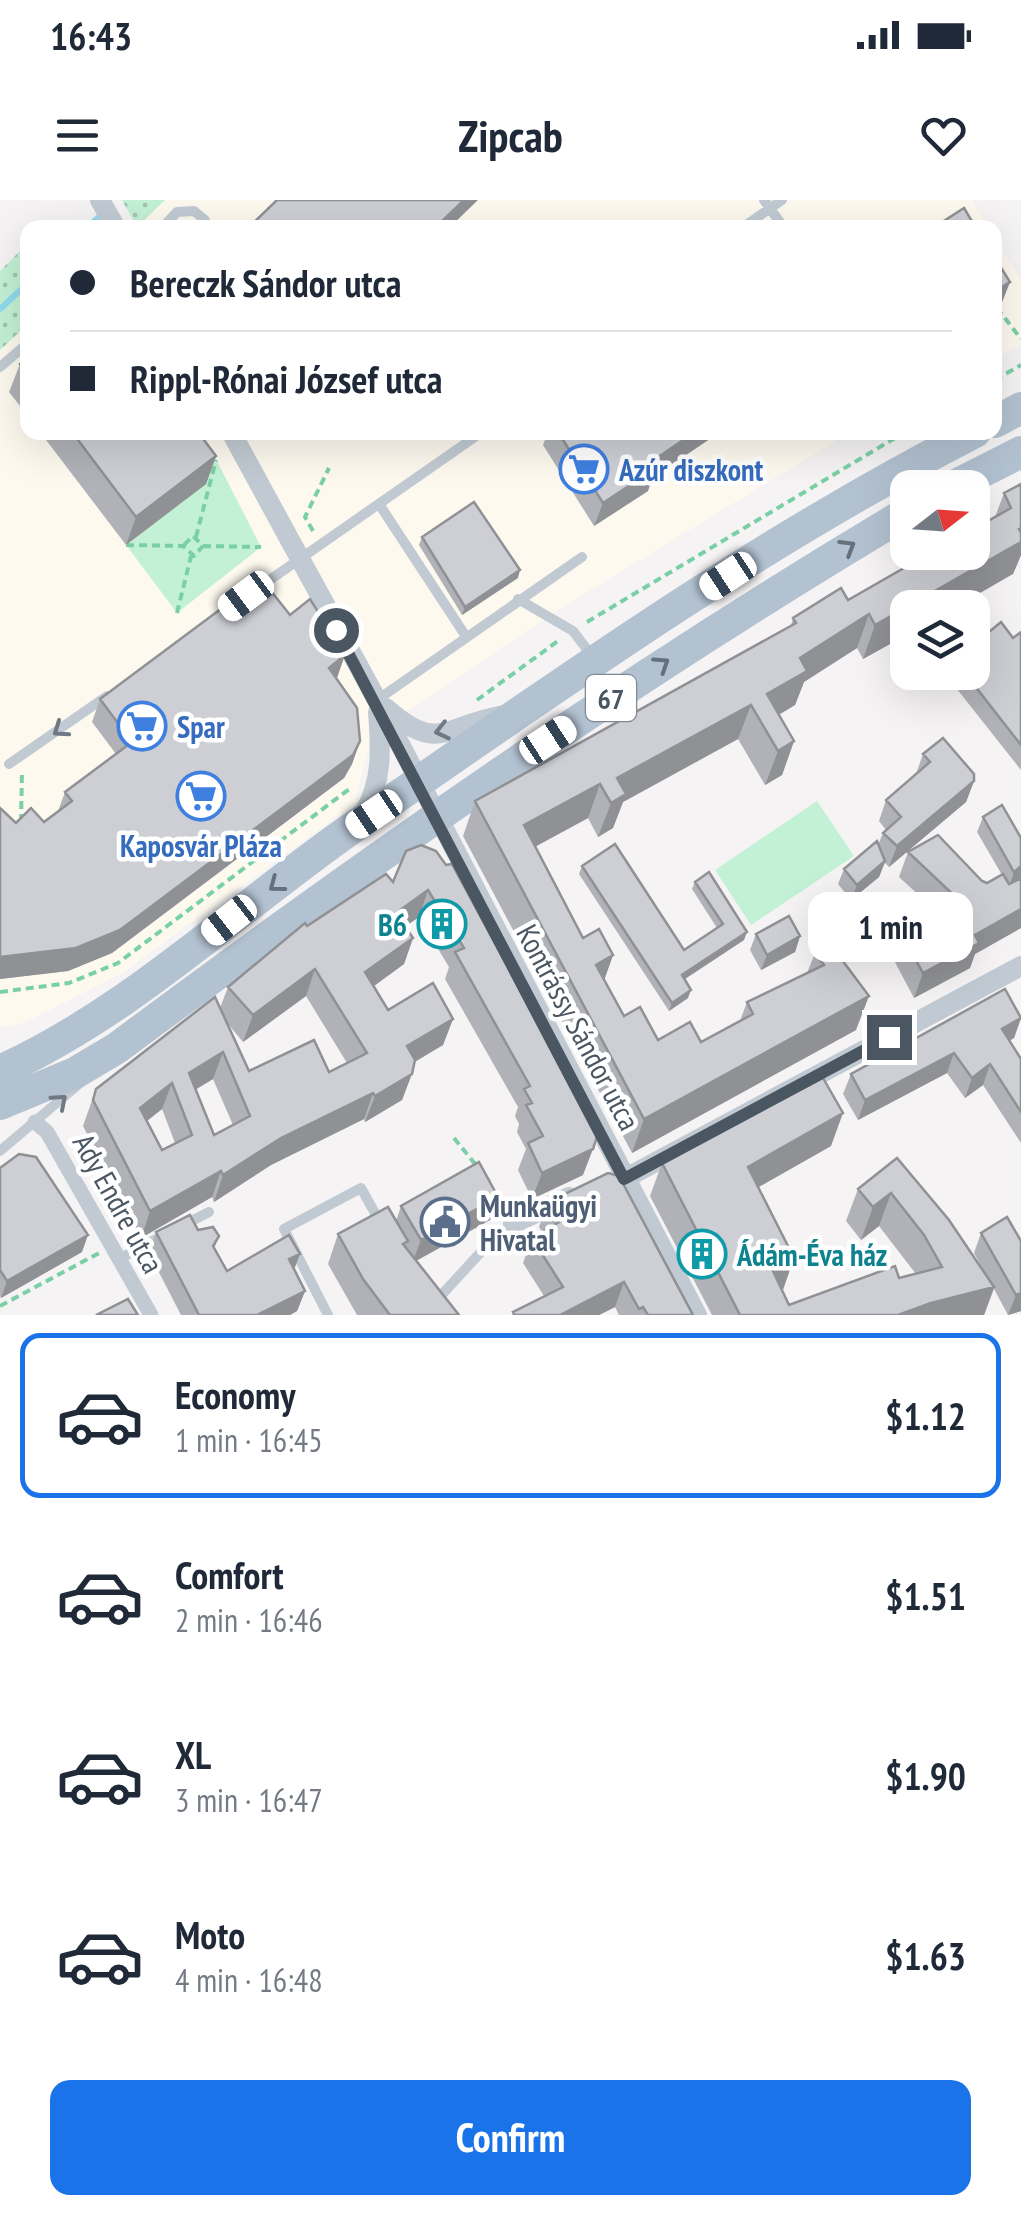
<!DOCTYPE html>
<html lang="en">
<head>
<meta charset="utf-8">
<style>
	body { margin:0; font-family:"PT Sans Narrow",sans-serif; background:#f6f6f7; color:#1f2937; height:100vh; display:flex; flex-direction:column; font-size:38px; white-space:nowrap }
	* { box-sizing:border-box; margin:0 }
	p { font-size:32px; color:#747a83 }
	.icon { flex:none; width:55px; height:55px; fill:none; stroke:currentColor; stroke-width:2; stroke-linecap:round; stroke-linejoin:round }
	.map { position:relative; height:1115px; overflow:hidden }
	.sheet { display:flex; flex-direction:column; background:#fff; flex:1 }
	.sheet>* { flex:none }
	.hud { position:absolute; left:20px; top:20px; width:982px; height:220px; border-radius:20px; box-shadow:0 10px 40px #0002; display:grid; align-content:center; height:220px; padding:0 50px; background:#fff }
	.needle { width:65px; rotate:73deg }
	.controls { position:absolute; left:890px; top:270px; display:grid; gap:20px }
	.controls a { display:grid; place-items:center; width:100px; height:100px; border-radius:20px; background:#fff; box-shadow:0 10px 40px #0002; font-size:50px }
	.end { position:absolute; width:45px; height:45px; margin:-22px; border:12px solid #4a5661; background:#fff; box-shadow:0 0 0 5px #fff }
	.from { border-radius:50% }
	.bubble { position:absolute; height:70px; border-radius:20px; background:#fff; box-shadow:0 10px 40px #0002; font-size:32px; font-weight:600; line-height:70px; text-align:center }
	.car { position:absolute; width:30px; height:60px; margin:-30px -15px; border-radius:12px; box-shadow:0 0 8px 2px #0007; background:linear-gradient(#fff 24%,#345 0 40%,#fff 0 76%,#345 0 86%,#fff 0) }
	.hud b { display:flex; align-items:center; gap:35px; height:95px; font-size:38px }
	.hud b+b { border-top:2px solid #e0e1e3 }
	.hud i { width:25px; height:25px; background:#1f2937 }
	ul { padding:18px 0 0; list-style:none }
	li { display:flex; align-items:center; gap:30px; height:165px; margin:0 20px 15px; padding:0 30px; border:5px solid transparent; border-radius:20px }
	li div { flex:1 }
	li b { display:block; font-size:38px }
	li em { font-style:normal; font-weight:600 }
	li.on { border-color:#1a73e8 }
	li>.icon { width:90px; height:90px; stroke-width:1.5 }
	.primary-button { display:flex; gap:20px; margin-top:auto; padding:20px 50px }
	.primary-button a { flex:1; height:115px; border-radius:20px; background:#1a73e8; color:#fff; font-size:40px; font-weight:600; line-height:115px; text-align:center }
	.status { display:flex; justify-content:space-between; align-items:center; height:70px; padding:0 50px; background:#fff; direction:ltr }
	.status svg { height:28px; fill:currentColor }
	header { display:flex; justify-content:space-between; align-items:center; height:130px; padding:0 50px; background:#fff; font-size:45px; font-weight:600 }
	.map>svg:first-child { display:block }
</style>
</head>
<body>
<div class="status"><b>16:43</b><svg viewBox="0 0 49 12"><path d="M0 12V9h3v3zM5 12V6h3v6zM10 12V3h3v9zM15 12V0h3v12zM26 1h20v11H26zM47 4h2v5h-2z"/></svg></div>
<header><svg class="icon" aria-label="menu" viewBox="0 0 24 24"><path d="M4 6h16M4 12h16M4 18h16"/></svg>Zipcab<svg class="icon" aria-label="heart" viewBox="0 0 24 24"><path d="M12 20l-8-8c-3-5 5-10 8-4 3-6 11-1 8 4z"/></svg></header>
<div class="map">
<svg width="1021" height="1115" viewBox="0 0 1021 1115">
	<defs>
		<pattern id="grass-dots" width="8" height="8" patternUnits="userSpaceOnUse" patternTransform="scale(2.5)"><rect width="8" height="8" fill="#c3f1d5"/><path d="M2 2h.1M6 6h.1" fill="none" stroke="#a0c6b0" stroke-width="1.8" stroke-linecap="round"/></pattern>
	</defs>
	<rect width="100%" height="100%" fill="#f5f3f3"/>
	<path fill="#fdf9ef" d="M165,0H971L988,27L136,28Z
		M995,39L1021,80V144L995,159Z
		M27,125L28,232L849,233L561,408L371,536L355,603L122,773L25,823L0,827V150Z"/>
	<path fill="url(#grass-dots)" d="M122,0H165L137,27Z
		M27,44V125L0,150V71Z"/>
	<path fill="#c3f1d5" d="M202,232L261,347L177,413L126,345L205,284L174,241Z
		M817,601L854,656L751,725L715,670Z"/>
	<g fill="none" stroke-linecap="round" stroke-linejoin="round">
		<path stroke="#90daee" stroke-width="6" d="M87,28L101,15
			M0,109L28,83"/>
		<path stroke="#7ad0a6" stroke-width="4" stroke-dasharray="8 5" stroke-linecap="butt" d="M995,116L1001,113L1021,139
			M995,180L1021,165
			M313,331L305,317L329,268
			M196,337L216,260
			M126,345L183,346L194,356L203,346L193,336L183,346
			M203,346L261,347
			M177,413L191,356
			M587,422L905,232
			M477,500L558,441
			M21,622L22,571
			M0,792L69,783L118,763L352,587
			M454,938L489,981
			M0,1106L99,1053"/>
		<path stroke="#c1cad2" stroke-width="10" d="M764,0L784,28
			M162,28L177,12L194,11L205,20L206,28
			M742,28L782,0
			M0,167L28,143
			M379,304L465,435
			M518,399L573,431L592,456
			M238,402L482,232
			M377,500L582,357
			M9,564L107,496
			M0,951L79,884
			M182,1026L209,1012
			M119,1059L162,1036
			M436,1101L492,1040L513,1024
			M328,1115L284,1029L361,988L381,1024"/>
		<path stroke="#c1cad2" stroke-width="15" d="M35,922L47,932L151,1115"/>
		<path stroke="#c1cad2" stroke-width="20" d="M100,0L116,28
			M231,232L377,500L697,1115
			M386,508C439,555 444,525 504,515
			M363,614C383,582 381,549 378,512
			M624,979L1021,766
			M513,1024L569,997"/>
		<path stroke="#b3c2d1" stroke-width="32" d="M995,222L1021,208
			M950,288L1021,252
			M0,871C132,811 237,708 355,626C556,487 756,344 975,232
			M0,904L75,873L117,848C373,657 634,475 908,312"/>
	</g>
	<path fill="#b0b2b7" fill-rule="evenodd" d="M28,158V216L9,192L20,164Z
		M40,232H198L216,256L206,284L126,345Z
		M548,232H720L652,278L648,291L594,326L543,245Z
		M1021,284V355L1013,374L908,408V434L863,459L857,448L804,482L795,505L779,515L794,541L782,575L765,585L738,539L623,602L613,628L598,637L588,618L535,647L583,738L613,755L604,780L624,816L658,840L701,842L740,821L747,802L807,773L815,753L828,741L856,830L632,953L463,636L475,601L791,426L793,418L848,400L995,317L1004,293Z
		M422,337L518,378L462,415L419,345Z
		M1021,432V570L949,479L951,472H972Z
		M336,479L360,541L352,564L344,578L112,753L68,771L0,779V608L16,623L44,622L58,611L65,592L116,554L92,522L100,499Z
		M923,554L974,581L966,602L889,667L885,663L879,677L851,700L838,684L844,669L878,645L883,633L886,630L879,621L886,600L916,574Z
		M983,617L1021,678V728L975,754L970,768L914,798L889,751L898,727L935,710L899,677L908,652L987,683L1002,675L977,632Z
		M421,645L583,975L532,999L518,970L526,949L517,932L519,924L515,916L518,907L445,779L449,767L419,717L405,726L413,738L404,764L374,786L388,810L453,819L443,845L415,862L402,900L365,922L364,919L271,965L214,1002L212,997L141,1038L83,926L96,889L220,808L228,787L307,726L393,682ZM306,796L347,863L329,872L249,871L228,824L243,842ZM213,879L233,925L214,935L196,889ZM162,909L175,943L162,950L147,921Z
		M582,666L684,750L717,728L692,689L695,682L744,740L684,779L688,798L669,811L579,674Z
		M756,734L800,736L795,752L761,770L750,750Z
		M1021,818L1014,838L1009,841L1021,859V943L983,885L965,898L947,873L858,920L843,894L851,874Z
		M831,946L758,987L782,1090L789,1105L916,1074L879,1026L861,1040L846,1021L858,989L897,958L987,1077L974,1053L981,1033L1021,1041V1111L1008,1115L994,1089L984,1115H712L650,996L662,963Z
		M0,968L82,1052L1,1098L0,1096Z
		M498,997L490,1020L416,1061L459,1115H357L328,1064L338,1034L396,1021L401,1006Z
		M548,1002L693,1115H619L615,1107L599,1115H512L513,1112L544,1096L523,1063L532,1038L542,1032L539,1027Z
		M198,1030L219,1036L214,1049L227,1071L294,1069L305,1091L297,1111L290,1115H181L149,1053L156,1032Z"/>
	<path fill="#909195" d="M464,0H478L449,28H435Z
		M1010,82L1001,105L995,109V91Z
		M695,232H720L652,278L648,291L594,326L603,303L651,262Z
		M216,256L206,284L126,345L136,317Z
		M1021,328V355L1013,374L954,408H908V434L863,459L875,425Z
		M520,370L518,378L462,415L465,407Z
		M869,414L857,448L804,482L795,505L762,524L767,494L800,458Z
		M345,455L337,478L329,468Z
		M751,505L738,539L623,602L613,628L598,637L611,603L617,578Z
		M360,541L352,564L344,578L112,753L68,771L0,779V757Z
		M794,541L782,575L765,585L778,551Z
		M974,581L966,602L889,667L897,646Z
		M600,584L588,618L512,659L524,625Z
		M885,661L879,677L851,700L857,685Z
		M1021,666V677L1009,687L1014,672Z
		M428,690L419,717L386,740L396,713Z
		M1021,709V728L975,754L970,768L914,798L923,773L975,735Z
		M747,732L744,740L679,783L682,775Z
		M800,736L795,752L761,770L767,755Z
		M413,738L404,764L356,799L365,772Z
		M613,755L601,789L596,765Z
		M315,769L306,796L243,842L253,815Z
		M691,790L688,798L669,811L672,803Z
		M869,796L856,830L632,953L644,919Z
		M1021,818L1014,838L994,849L1002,829Z
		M453,819L443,845L397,872L407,846Z
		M223,852L213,879L180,899L189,873Z
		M954,853L947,873L858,920L865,900Z
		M990,864L983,885L965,898L972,878Z
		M412,874L402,900L365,922L375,896Z
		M172,883L162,909L130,934L140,908Z
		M373,893L364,919L271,965L214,1002L223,975L281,938Z
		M843,913L831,946L736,1000L748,967Z
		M593,949L583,975L532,999L542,973Z
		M221,971L212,997L141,1038L150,1011Z
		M891,993L879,1026L861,1040L873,1007Z
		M498,997L490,1020L412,1063L421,1040Z
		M88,1035L82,1052L1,1098L7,1081Z
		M300,1054L292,1075L289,1059Z
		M794,1058L783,1090L772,1069Z
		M624,1082L615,1107L599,1115H560Z
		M994,1087L984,1115H898L931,1103Z
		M305,1091L297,1111L290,1115H258Z
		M1021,1093V1111L1008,1115L1016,1095Z"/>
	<path fill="#cdcfd5" stroke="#909195" stroke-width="2.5" fill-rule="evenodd" d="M277,0H464L435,28H248Z
		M964,8L976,28H933Z
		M995,58L1010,82L995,91Z
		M28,158V174L20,164Z
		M72,232H198L216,256L136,317Z
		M558,232H695L651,262L656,268L603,303Z
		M1021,284V328L1019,329L1021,333V342L875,425L869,414L800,458L807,471L767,494L794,541L778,551L751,505L617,578L626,594L611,603L600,584L524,625L583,738L599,729L613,755L596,765L624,816L640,807L658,840L690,822L701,842L753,814L747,802L824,765L815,753L828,741L869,796L644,919L475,601L796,423L793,418L841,388L848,400L932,352H972V330L1011,308L1004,293Z
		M474,302L520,370L465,407L422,337Z
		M267,386L290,415L310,399L345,455L329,468L357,508L360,541L353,555L120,730L76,748L0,757V608L16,623L31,608L44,622L72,601L65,592L132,542L100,499L230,402Z
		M1001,422L1013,438L1021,432V545L964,472H972V446Z
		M943,538L974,574V581L897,646L883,633L901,617L886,600L930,562L923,554Z
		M1002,605L1021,638V666L1014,672L983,617Z
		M938,635L982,681L987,683L1003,674L1009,684L1021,678V709L975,735L979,743L923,773L898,727L959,700L908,652Z
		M877,641L885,661L857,685L844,669Z
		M615,644L684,750L723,724L695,682L709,672L747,732L682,775L691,790L672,803L582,666Z
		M421,645L436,651L446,665L452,664L598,933L593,949L542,973L528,943L543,936L526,905L532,903L524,889L530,886L455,752L464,748L428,690L396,713L413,738L365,772L388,810L433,783L453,819L407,846L415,860L412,874L375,896L373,893L281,938L223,975L221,971L150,1011L93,900L96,889L215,797L249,871L314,840L329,872L367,853L315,769L253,815L228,787L305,723L307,726L386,674L393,682L406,651ZM223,852L250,916L214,935L189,873ZM172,883L192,935L162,950L140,908Z
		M789,716L800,736L767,755L756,734Z
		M1005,789L1021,818L1002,829L1021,859V912L990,864L972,878L954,853L865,900L851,874Z
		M823,878L843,913L748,967L794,1058L772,1069L789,1105L895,1066L899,1078L942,1067L924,1035L891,993L873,1007L858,989L897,958L949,1020L994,1087L931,1103L898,1115H740L662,963Z
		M19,954L36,957L88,1035L7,1081L0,1070V968Z
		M479,962L498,997L421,1040L401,1006Z
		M608,973L619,976L693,1115H648L643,1107L639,1109L624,1082L560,1115H515L513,1112L563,1087L532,1038L559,1022L548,1002Z
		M388,1007L408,1041L403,1044L459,1115H390L363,1079L338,1034Z
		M190,1015L198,1030L213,1027L219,1036L213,1046L227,1071L289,1035L300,1054L289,1059L305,1091L259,1114V1115H199L156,1032Z
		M1007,1017L1021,1041V1093L1016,1095L981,1033Z
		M128,1099L138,1115H96Z"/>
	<defs><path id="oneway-chevron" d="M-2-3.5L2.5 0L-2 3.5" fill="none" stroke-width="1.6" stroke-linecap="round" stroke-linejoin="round" transform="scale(2.5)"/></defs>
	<g stroke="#64717d">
		<use href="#oneway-chevron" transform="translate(848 347) rotate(-31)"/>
		<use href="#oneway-chevron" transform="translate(662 464) rotate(-33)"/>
		<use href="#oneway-chevron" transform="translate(276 685) rotate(143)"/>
	</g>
	<g stroke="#6e7983">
		<use href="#oneway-chevron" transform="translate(60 530) rotate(145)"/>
		<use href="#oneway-chevron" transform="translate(442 531) rotate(167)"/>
		<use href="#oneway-chevron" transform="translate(60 901) rotate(-41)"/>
	</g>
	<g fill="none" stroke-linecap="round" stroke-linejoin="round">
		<path stroke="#4a5661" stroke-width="12" d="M336,430L624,979L889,837"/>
	</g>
	<defs>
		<g id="supermarket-ring" transform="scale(2.5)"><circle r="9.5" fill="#fff" stroke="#3f7fe0" stroke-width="1.5"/><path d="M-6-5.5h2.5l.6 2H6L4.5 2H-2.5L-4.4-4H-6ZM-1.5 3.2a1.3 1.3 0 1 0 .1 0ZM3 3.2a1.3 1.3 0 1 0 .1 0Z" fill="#3f7fe0"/></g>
		<g id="building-ring" transform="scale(2.5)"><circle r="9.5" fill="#fff" stroke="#0f9aa8" stroke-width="1.5"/><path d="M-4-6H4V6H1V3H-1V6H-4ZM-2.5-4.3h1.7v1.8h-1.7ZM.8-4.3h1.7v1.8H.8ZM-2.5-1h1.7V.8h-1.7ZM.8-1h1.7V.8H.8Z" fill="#0f9aa8"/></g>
		<g id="civic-ring" transform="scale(2.5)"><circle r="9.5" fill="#fff" stroke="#5c6f8a" stroke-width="1.5"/><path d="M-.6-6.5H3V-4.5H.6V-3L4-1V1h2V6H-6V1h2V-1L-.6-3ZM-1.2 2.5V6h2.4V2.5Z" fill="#5c6f8a"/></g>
	</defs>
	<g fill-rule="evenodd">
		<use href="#supermarket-ring" x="584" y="269"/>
		<use href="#supermarket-ring" x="142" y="526"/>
		<use href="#supermarket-ring" x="201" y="596"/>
		<use href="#building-ring" x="442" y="724"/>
		<use href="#civic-ring" x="445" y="1022"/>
		<use href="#building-ring" x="702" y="1054"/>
	</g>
	<g text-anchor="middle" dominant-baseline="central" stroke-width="9" stroke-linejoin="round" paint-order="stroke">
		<rect fill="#fff" stroke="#808990" stroke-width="2.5" x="586" y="475" width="50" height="46" rx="8"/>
		<g font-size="28" font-weight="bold" fill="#4a5661">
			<text x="611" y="498">67</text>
		</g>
		<g font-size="30" font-weight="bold" fill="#366cbe" stroke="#fff" text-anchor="start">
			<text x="619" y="269">Azúr diszkont</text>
			<text x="177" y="526">Spar</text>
			<text x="201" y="645" text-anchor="middle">Kaposvár Pláza</text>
		</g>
		<g font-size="30" font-weight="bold" fill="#0d838f" stroke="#fff" text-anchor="end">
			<text x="407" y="724">B6</text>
			<text x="737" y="1054" text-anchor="start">Ádám-Éva ház</text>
		</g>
		<g font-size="30" fill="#4a5661" stroke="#fff">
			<text transform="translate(579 827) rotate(62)">Kontrássy Sándor utca</text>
			<text transform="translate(119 1003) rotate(61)">Ady Endre utca</text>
		</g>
		<g font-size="30" font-weight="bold" fill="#4e5e75" stroke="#fff" text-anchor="start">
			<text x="480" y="1005">Munkaügyi<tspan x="480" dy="34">Hivatal</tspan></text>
		</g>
	</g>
</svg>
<div class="controls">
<a><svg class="needle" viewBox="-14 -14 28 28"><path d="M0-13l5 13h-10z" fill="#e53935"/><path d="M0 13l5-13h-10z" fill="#747a83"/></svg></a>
<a><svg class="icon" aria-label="layers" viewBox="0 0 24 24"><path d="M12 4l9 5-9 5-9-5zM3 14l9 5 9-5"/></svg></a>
</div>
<i class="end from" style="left:336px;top:430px"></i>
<i class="end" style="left:889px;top:837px"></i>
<div class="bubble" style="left:808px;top:692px;width:165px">1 min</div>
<i class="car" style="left:728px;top:376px;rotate:237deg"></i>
<i class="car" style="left:246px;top:396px;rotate:233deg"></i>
<i class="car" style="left:548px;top:540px;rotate:57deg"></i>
<i class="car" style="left:374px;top:614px;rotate:236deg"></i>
<i class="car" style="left:229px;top:720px;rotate:232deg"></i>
<div class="hud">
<b><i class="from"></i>Bereczk Sándor utca</b>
<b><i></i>Rippl-Rónai József utca</b>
</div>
</div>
<section class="sheet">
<ul>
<li class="on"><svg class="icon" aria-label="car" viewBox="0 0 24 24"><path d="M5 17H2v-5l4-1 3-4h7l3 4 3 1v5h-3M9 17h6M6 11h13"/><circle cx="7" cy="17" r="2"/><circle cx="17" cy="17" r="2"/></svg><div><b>Economy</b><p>1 min · 16:45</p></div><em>$1.12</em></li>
<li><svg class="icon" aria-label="car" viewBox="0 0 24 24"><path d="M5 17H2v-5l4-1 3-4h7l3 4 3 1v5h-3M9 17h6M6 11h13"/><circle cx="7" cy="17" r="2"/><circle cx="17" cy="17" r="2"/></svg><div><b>Comfort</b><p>2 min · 16:46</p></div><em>$1.51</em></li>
<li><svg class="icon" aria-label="car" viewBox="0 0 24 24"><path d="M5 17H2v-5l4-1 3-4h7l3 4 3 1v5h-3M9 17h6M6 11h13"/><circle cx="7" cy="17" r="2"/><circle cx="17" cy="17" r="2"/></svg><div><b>XL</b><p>3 min · 16:47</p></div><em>$1.90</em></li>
<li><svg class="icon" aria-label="car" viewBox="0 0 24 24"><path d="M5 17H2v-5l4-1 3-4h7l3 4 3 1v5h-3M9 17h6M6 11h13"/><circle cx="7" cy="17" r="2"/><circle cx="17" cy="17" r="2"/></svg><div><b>Moto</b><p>4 min · 16:48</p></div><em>$1.63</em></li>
</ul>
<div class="primary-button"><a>Confirm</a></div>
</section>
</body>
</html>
